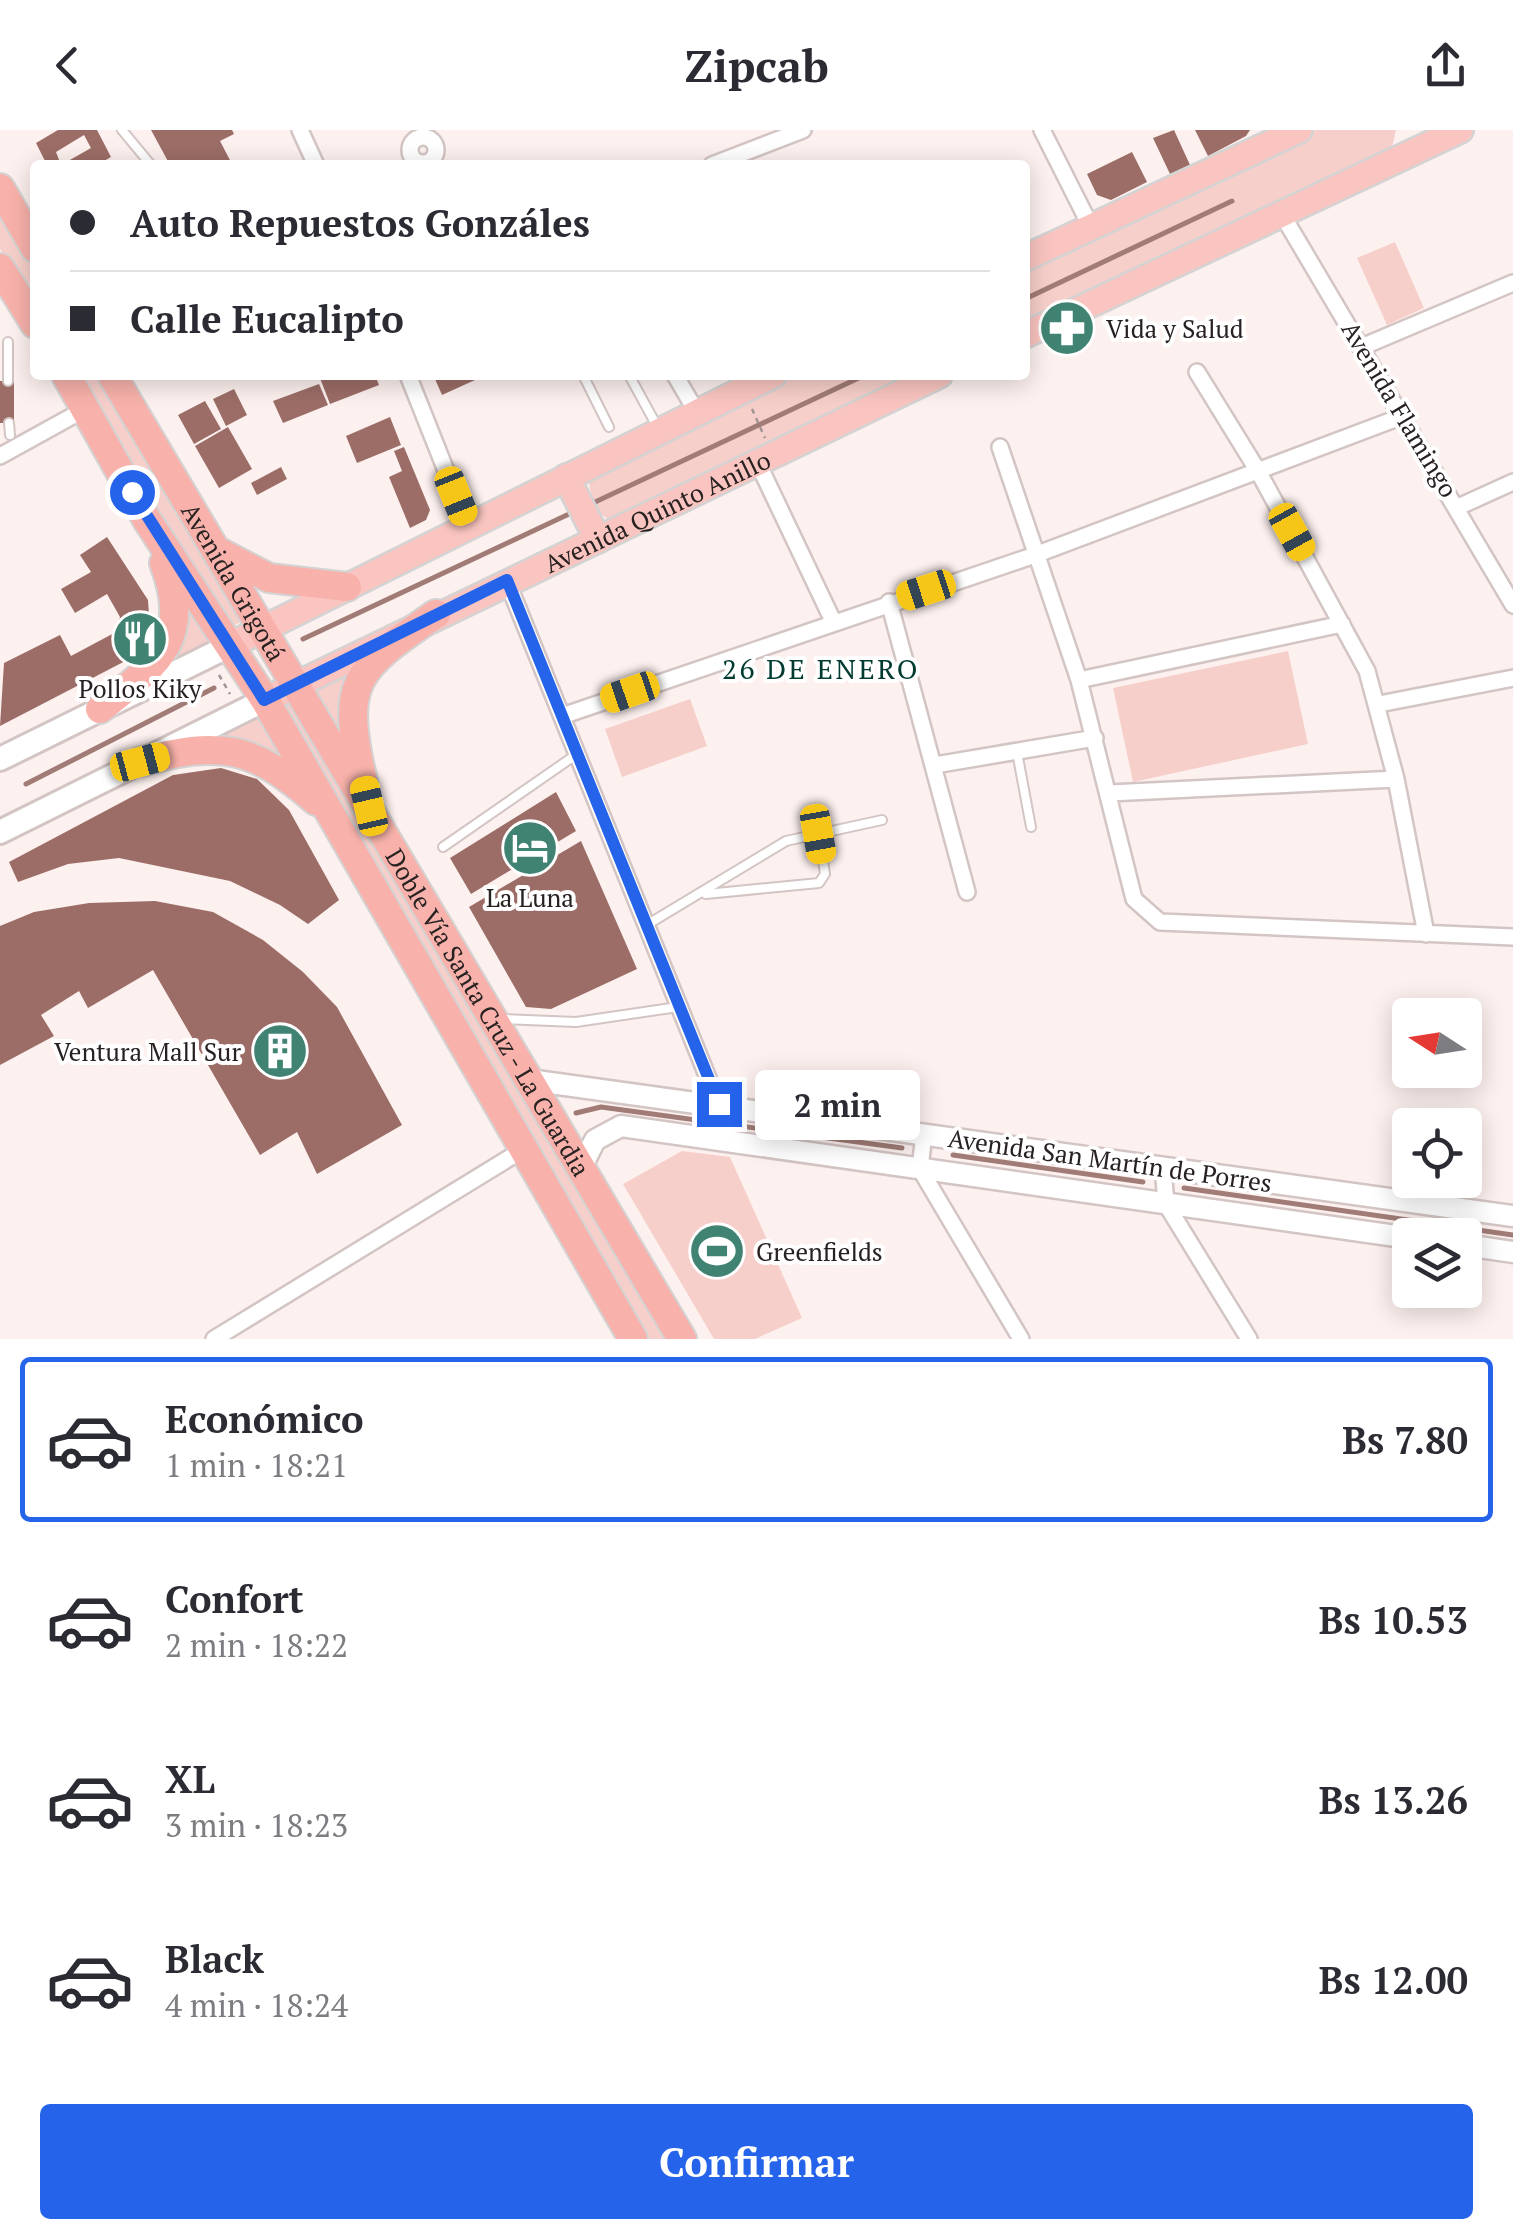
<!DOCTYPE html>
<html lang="es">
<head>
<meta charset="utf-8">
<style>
	body { margin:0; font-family:"PT Serif",serif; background:#f7f7f7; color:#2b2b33; height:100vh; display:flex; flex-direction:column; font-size:38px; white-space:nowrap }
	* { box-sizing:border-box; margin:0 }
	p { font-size:32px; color:#7c7c81 }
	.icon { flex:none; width:55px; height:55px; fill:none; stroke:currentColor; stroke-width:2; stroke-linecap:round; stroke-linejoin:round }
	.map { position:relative; height:1209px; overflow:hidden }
	.panel { display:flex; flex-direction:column; background:#fff; flex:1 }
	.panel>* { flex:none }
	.hud { position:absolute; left:30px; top:30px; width:1000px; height:220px; border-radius:10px; box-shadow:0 5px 25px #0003; display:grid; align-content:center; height:220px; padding:0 40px; background:#fff }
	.needle { width:65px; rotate:282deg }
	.buttons { position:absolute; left:1392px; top:868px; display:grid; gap:20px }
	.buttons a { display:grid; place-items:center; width:90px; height:90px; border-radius:10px; background:#fff; box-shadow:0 5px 25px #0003; font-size:50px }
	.end { position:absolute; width:45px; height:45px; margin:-22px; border:12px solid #2563eb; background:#fff; box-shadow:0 0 0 5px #fff }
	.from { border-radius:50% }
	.bubble { position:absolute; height:70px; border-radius:10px; background:#fff; box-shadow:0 5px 25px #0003; font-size:32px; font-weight:800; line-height:70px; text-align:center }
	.car { position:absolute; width:30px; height:60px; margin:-30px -15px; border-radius:12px; box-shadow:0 0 8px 2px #0007; background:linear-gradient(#f5c518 24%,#345 0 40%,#f5c518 0 76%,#345 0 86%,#f5c518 0) }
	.hud b { display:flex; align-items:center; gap:35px; height:95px; font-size:38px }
	.hud b+b { border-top:2px solid #e1e1e2 }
	.hud i { width:25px; height:25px; background:#2b2b33 }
	ul { padding:18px 0 0; list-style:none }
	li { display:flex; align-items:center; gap:30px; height:165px; margin:0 20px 15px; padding:0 20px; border:5px solid transparent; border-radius:10px }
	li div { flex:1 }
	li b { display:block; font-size:38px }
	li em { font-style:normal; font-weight:800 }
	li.current { border-color:#2563eb }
	li>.icon { width:90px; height:90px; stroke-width:1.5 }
	.button { display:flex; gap:20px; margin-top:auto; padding:20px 40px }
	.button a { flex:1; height:115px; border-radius:10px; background:#2563eb; color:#fff; font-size:40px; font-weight:800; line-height:115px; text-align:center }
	header { display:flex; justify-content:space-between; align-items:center; height:130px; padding:0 40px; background:#fff; font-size:45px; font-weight:800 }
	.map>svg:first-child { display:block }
</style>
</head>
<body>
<header><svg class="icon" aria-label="back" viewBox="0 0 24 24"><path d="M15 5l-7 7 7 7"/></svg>Zipcab<svg class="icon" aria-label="share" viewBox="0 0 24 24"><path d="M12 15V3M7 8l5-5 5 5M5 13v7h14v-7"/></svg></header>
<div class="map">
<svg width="1513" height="1209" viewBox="0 0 1513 1209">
	<rect width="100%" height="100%" fill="#fdf1ef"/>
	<path fill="#f7cfca" d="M1316,0H1396L1390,26L1025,199V139Z
		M0,74L35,135V177L0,119Z
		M1395,112L1424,178L1387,195L1357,128Z
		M76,245H100L242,482L241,492L235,495L225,491Z
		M799,245H928L614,393L594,380L589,354L593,341Z
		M171,438L211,514L150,547Z
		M389,511L343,611L305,556Z
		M1288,521L1308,614L1133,652L1113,558Z
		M286,564L671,1209H645L274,570Z
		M690,569L707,616L622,647L605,599Z
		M256,580L294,646L208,612Z
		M682,1021L730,1027L802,1188L755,1209H714L623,1054Z"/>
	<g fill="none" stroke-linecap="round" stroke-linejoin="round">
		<path stroke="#a17c76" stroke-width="5" d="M1025,169L1232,71
			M593,373L865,245
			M303,509L569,384
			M26,654L214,558
			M576,983L601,977L902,1018
			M953,1025L1143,1052
			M1184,1058L1513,1105"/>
	</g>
	<path fill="#9c6d67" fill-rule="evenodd" d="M58,0H97L111,27L97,35H47L36,13ZM84,5L91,18L61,35L56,22Z
		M151,0H232L234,4L220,11L231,32L170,35Z
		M1174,0L1190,35L1170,44L1153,8Z
		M1195,0H1250L1246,6L1208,26Z
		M1132,22L1147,52L1111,70L1097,65L1087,44Z
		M328,245H375L379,255L330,274L320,248Z
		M443,245H486L442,265L435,249Z
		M0,251H14V293H0Z
		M319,254L328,275L283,293L273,271Z
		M234,259L247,285L226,296L213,269Z
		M205,271L221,299L194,314L178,285Z
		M390,287L401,315L357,333L346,306Z
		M228,297L252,339L219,358L195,316Z
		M404,317L430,380L426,390L410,398L389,347L402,341L394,321Z
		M281,337L287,349L257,365L251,353Z
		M107,407L148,470L150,499L144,514L133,527L0,596L4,533L60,505L71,526L116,502L120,487L107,464L75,483L61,459L91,442L80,425Z
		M221,638L257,649L289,680L339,770L308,794L280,775L230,751L119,728L68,734L18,752L9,732L173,645Z
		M556,662L576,701L471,764L450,728Z
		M581,711L637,839L551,879L526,877L469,777Z
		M155,771L213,782L263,810L303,842L337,877L402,995L317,1044L297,1002L260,1025L153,840L88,878L79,861L41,885L54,906L0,935V796L34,782L89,773Z"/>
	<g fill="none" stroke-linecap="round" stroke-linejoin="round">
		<g stroke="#d3c5c3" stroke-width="12">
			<path id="service" d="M122,0L151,35
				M8,212V251
				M583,245L609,297
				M629,245L658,298
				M9,293L10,305
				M1017,622L1031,697
				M443,717L577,624
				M706,764L819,753L825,744L819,704
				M645,796L786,711L882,690
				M503,889L576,892L678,877"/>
		</g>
		<g stroke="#d3c5c3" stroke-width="20">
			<path id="minor" d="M300,0L316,35
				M1042,0L1091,97
				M410 20a13 13 0 1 1 26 0a13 13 0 1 1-26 0Z
				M712,35L803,0
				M1283,86L1513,475
				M1364,216L1513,153
				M1197,242L1258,341L1367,541L1396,649L1426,804
				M408,245L468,396
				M675,245L696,281
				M1000,317L1079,550L1134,769L1160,792L1513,807
				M0,326L87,278
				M756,329L833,491
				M1458,377L1513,352
				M507,451L719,975
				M889,472L967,762
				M1079,550L1342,494
				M1379,574L1513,548
				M562,586L1035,425L1403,286
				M935,635L1095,608
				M1110,663L1396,649
				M924,1003L920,1039L1021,1209
				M1163,1037L1166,1074L1249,1209
				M214,1209L524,1019"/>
		</g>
		<g stroke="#d3c5c3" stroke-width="25">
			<path id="tertiary" d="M529,950L1513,1086
				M581,1038L595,1010L621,996L1410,1108
				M1465,1115L1513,1122"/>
		</g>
		<g stroke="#d3c5c3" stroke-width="28">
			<path id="secondary" d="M0,629L229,516
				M0,702L265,570"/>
		</g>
		<g stroke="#d4d3d3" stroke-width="30">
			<g id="primary">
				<path d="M1025,128L1299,0"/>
				<path d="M1025,205L1460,0"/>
				<path d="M566,347L598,410"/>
				<path d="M229,516L773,245"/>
				<path id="s1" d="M265,570L939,245"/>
			</g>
		</g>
		<g stroke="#d4d3d3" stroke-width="32">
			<g id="trunk">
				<path d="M0,58L35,118"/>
				<path d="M0,138L35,194"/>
				<path d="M66,245L147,390L265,570L633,1209"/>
				<path id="s2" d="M112,245L682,1209"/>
				<path d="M221,423L269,448L347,457"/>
				<path d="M100,579C157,534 193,510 164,433"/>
				<path d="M140,632C220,610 252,615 316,671"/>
				<path d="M363,651C340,551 354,540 436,484"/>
			</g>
		</g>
		<path stroke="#9f9694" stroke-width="2.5" stroke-dasharray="5 5" stroke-linecap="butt" d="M752,279L765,308
			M219,545L230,564"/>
		<use href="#service" stroke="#fff" stroke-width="8"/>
		<use href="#minor" stroke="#fff" stroke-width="15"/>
		<use href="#tertiary" stroke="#fff" stroke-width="20"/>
		<use href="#secondary" stroke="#fff" stroke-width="22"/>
		<use href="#primary" stroke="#fac5c0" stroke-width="25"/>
		<use href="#trunk" stroke="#f8b2ab" stroke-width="28"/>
	</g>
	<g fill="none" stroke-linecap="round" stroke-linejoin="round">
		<path stroke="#2563eb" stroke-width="12" d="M132,362L264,570L507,450L719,974"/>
	</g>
	<defs>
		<g id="pharmacy-disc" transform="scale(2.875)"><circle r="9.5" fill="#418373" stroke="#fff"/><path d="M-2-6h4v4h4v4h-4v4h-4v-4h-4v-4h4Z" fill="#fff"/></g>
		<g id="restaurant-disc" transform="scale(2.875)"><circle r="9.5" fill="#418373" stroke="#fff"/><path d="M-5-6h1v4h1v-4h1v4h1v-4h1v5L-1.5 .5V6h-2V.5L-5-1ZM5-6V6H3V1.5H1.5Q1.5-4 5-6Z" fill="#fff"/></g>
		<g id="hotel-disc" transform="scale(2.875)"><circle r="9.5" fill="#418373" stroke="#fff"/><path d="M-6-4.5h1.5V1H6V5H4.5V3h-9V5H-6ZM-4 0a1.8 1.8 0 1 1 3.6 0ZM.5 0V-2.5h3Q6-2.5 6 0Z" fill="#fff"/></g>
		<g id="building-disc" transform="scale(2.875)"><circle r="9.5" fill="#418373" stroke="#fff"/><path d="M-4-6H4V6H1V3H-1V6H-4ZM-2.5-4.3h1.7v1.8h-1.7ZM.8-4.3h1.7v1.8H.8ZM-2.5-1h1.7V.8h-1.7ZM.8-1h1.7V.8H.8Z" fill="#fff"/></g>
		<g id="stadium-disc" transform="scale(2.875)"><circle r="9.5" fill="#418373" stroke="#fff"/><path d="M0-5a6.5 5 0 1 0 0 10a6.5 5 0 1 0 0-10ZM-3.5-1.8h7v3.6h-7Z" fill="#fff"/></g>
	</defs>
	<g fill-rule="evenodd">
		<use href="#pharmacy-disc" x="1067" y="198"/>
		<use href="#restaurant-disc" x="140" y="509"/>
		<use href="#hotel-disc" x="530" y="718"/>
		<use href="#building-disc" x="280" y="921"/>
		<use href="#stadium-disc" x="717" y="1121"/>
	</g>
	<g text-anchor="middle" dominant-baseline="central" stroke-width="8" stroke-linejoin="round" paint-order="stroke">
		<g font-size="25" fill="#272221" stroke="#fff" text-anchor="start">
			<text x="1106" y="198">Vida y Salud</text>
			<text x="140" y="558" text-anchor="middle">Pollos Kiky</text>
			<text x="530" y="767" text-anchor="middle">La Luna</text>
			<text x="241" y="921" text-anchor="end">Ventura Mall Sur</text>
			<text x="756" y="1121">Greenfields</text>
		</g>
		<g font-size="25" fill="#272221" stroke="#fff">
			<text transform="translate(1400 279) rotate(59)">Avenida Flamingo</text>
			<text stroke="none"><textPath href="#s1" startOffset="435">Avenida Quinto Anillo</textPath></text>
			<text stroke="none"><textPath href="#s2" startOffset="240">Avenida Grigotá</textPath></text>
			<text stroke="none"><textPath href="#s2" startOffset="740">Doble Vía Santa Cruz - La Guardia</textPath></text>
			<text transform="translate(1110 1030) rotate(8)">Avenida San Martín de Porres</text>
		</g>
		<g font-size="28" letter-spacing="2.5" fill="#003a30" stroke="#fff">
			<text x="821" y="538">26 DE ENERO</text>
		</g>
	</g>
</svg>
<div class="buttons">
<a><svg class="needle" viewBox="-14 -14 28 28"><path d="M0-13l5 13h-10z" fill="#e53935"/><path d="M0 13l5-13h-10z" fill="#7c7c81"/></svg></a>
<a><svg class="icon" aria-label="locate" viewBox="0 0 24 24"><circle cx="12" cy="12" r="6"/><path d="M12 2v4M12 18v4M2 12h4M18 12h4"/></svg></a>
<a><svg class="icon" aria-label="layers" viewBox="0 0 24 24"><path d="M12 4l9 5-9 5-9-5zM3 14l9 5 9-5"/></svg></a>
</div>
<i class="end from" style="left:132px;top:362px"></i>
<i class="end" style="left:719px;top:974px"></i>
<div class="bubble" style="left:755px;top:940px;width:165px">2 min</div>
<i class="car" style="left:456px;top:366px;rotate:158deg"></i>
<i class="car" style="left:1292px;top:402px;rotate:151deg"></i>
<i class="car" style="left:926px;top:460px;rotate:252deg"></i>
<i class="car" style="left:630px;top:562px;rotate:251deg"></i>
<i class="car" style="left:140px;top:632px;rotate:75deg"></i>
<i class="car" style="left:369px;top:676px;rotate:347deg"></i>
<i class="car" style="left:818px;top:704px;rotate:170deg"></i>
<div class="hud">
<b><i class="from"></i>Auto Repuestos Gonzáles</b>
<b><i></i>Calle Eucalipto</b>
</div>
</div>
<section class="panel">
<ul>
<li class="current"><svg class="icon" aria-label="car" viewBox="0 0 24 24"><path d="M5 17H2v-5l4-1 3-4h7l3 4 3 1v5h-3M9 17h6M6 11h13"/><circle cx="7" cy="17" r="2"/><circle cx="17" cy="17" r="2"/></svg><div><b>Económico</b><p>1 min · 18:21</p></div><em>Bs 7.80</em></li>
<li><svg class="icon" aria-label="car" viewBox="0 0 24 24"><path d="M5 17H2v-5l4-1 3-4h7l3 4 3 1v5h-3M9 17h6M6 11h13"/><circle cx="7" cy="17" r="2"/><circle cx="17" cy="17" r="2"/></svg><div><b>Confort</b><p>2 min · 18:22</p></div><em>Bs 10.53</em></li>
<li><svg class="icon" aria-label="car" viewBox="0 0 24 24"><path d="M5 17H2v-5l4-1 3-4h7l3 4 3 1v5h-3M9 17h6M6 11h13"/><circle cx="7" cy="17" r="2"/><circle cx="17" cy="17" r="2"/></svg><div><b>XL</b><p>3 min · 18:23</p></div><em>Bs 13.26</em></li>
<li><svg class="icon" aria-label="car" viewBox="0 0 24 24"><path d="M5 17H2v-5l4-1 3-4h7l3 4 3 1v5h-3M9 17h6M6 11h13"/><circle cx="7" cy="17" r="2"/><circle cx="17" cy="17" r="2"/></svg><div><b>Black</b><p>4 min · 18:24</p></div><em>Bs 12.00</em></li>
</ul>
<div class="button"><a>Confirmar</a></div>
</section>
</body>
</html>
